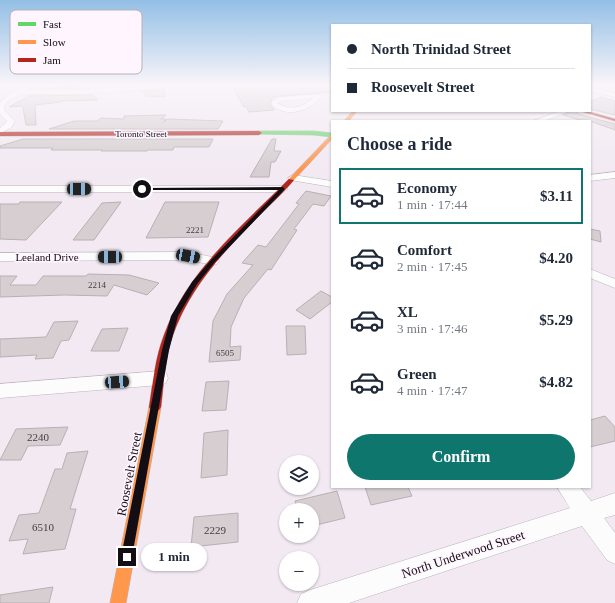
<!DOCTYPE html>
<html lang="en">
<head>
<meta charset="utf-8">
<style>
	body { margin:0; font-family:"Times New Roman",serif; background:#f6f6f7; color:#1f2937; height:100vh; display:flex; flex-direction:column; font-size:15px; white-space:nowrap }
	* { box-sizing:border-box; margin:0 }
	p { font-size:13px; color:#747a83 }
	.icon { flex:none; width:22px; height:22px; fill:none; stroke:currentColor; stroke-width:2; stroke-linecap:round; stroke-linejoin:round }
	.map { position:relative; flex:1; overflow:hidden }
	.sheet { position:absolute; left:331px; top:120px; width:260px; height:368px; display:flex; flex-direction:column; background:#fff; border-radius:0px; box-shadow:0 1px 3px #0004 }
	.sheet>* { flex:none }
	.top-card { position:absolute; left:331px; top:24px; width:260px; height:88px; border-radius:0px; box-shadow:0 1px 3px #0004; display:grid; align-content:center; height:88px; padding:0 16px; background:#fff }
	.tools { position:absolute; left:279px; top:455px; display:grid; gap:8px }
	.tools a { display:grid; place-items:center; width:40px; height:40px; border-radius:50%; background:#fff; box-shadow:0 1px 3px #0004; font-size:20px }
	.end { position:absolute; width:18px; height:18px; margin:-9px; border:5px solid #130e13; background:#fff; box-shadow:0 0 0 2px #fff }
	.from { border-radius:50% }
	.bubble { position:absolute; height:28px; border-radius:14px; background:#fff; box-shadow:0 1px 3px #0004; font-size:13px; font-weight:600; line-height:28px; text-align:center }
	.car { position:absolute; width:12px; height:24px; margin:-12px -6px; border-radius:5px; box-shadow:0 0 3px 1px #0007; background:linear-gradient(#222 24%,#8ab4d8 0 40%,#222 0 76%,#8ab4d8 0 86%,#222 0) }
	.top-card b { display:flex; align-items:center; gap:14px; height:38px; font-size:15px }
	.top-card b+b { border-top:1px solid #e0e1e3 }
	.top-card i { width:10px; height:10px; background:#1f2937 }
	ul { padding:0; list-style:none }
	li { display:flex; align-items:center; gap:12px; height:56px; margin:0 8px 6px; padding:0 8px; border:2px solid transparent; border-radius:0px }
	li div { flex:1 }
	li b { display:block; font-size:15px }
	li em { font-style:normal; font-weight:600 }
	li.active { border-color:#0f766e }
	li>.icon { width:36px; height:36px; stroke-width:1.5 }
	h2 { padding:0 16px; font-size:18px; line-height:48px }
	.primary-button { display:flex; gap:8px; margin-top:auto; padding:8px 16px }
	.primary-button a { flex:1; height:46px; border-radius:24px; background:#0f766e; color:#fff; font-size:16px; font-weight:600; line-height:46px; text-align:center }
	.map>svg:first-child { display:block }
</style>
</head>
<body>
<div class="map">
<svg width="615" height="603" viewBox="0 0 615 603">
	<rect width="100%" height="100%" fill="#f2e9f2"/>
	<path fill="#d6ced1" stroke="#b8b0b3" d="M48,84H53L59,87L81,84L85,88H41Z
		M231,84H331V92L280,96L273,97L271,101L270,104L274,110L249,112L246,106L244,107Z
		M164,88L165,97L145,96L147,94L141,91L161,90Z
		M93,95L98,100L62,101L61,102L35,105L36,125H26L23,108L21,106L9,107L29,96Z
		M601,97L615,101V115L590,109V102Z
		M571,111H576L578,114L615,124V130L590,121L580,120L563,115Z
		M166,115L161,119H166L163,122L168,119L223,121L218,129H49L74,121H97L101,118L124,119V116Z
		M23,139H213L209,147H174L173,150H148L147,151H101L102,150H51L53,148H0V146Z
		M272,139H276L274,151H281L275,162H271L269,177H250Z
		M306,191L331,196L324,206L313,204L294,229L297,230L271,270L268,269L244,298L231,327L230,347L241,346L240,360L209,362L213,321L227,294L253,265L242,263L258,245L266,247L299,204L296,203Z
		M20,202H62L26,240L0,239V204H19Z
		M121,202L94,240H73L102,203Z
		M165,202H219L208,237L146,238Z
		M590,229L600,231L601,242L590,239Z
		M88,274L129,275L159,283L147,295L114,285L107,296L65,295L0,297V276H17L10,285H36L43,276H86Z
		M321,291L332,297V302L310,319L296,310Z
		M78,321L69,340L61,341L53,358L35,359L37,355L0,357V339L46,337L54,322Z
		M286,326H305L306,354L287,355Z
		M128,328L119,351H91L102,329Z
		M229,381L226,410L202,411L206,382Z
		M605,416L615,427V441L590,447V420Z
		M68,427L60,445L28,446L21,460H0L16,429Z
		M228,430L227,475L201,478L204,433Z
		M88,451L70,509H76L65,549L23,554L28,539L9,541L19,515L39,513L55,469H62L67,453Z
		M365,487H408L412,496L371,505Z
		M337,491L345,518L312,526V510H297L295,501Z
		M238,513V542L191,547L194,517Z
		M53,587L49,603H0V595Z"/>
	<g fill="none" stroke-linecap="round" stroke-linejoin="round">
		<g stroke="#bbb4bb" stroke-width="1">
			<path id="street" d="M158,84L164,86L161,88L81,94H21L8,101L4,106L5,111L15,121L11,128L0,133V128L7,121L0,114V103C6,96 19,86 28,87L29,88L27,90H81Z
				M590,87L615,93V97L590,91Z
				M319,94L322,96C310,111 286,119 271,104L272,101L280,97ZM313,98C302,108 290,111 277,103L281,101Z
				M560,111H570L544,121H533Z
				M615,172V178L590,181V175Z
				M293,175L332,181V187L290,180L288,178Z
				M0,186H283L288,189L283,192H0Z
				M188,252L217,258L219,261L217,264L213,265L188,260L0,261V253Z
				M590,269L615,279V288L590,278Z
				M160,371L166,373L168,378L166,383L160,385L0,398V384Z
				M557,487H580L591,501L615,493V515L604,518L615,533V564L607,560L582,526L349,603H297L301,594L310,590L570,508Z"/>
		</g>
		<g stroke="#bbb4bb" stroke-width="1">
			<path id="fast" d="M259,131H314L332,133V137L314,135L257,134L256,133Z"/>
		</g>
		<g stroke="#bbb4bb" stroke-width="1">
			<path id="slow" d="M353,111H357L349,121H344Z
				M332,134V139L293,181H289V179Z
				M155,402L159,404L161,407L126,603H110L149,407L151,404Z"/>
		</g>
		<g stroke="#bbb4bb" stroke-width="1">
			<path id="jam" d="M580,111H587L615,119V121Z
				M0,132L259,131L262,133L259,135L0,136Z
				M289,179L294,180C284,192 271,204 260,215C225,250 190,287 173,335C165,358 164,383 161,407L159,410L155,412L151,410L149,407C153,383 155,358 164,335C187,271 242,226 289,179Z"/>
		</g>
		<use href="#street" fill="#fdfcfd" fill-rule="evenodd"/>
		<use href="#fast" fill="#63d668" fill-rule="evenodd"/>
		<use href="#slow" fill="#ff974d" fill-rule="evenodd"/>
		<use href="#jam" fill="#b3261e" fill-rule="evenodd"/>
	</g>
	<linearGradient id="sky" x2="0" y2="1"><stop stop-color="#93bfe6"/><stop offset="0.5" stop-color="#f9f5f9"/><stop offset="1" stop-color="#f9f5f9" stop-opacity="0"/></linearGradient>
	<rect width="615" height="169" fill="url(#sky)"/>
	<path fill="#130e13" d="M283,187L285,189L215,262L197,284L178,316L169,350L132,557L130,561L127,563L123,561L121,557L162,350L171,316L192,282L211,260L279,190H142L139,189L142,188Z"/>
	<g text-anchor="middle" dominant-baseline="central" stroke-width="3" stroke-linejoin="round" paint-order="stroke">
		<g font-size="9" fill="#130e13" stroke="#fff5ff">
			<text x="141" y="134">Toronto Street</text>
		</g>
		<g font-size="9" fill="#443e42">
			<text x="195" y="230">2221</text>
			<text x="97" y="285">2214</text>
			<text x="225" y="353">6505</text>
		</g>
		<g font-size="11" fill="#130e13" stroke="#fff5ff">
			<text x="47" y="257">Leeland Drive</text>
		</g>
		<g font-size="11" fill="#443e42">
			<text x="38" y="437">2240</text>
			<text x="43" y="527">6510</text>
			<text x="215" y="530">2229</text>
		</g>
		<g font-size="13" fill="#130e13" stroke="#fff5ff">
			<text transform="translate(129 474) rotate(-79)">Roosevelt Street</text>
			<text transform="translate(463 554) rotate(-18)">North Underwood Street</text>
		</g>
	</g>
	<rect x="10" y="10" width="132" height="64" rx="6" fill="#fff5ff" stroke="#b8b0b8" stroke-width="1"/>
	<rect x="18" y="22" width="18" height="4" fill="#63d668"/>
	<rect x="18" y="40" width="18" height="4" fill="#ff974d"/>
	<rect x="18" y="58" width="18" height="4" fill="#b3261e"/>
	<g font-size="11" fill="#130e13">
		<text x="43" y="28">Fast</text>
		<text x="43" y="46">Slow</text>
		<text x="43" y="64">Jam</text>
	</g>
</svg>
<div class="tools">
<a><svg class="icon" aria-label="layers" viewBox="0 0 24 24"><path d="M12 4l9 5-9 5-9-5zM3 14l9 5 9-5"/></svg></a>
<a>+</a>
<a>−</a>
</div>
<i class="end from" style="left:142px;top:189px"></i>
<i class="end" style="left:127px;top:557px"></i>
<div class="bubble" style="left:141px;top:543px;width:66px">1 min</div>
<i class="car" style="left:79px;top:189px;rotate:90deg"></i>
<i class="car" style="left:188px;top:256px;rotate:101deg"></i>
<i class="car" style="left:110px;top:257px;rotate:270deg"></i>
<i class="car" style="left:117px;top:382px;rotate:86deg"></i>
<div class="top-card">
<b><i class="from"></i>North Trinidad Street</b>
<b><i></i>Roosevelt Street</b>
</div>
<section class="sheet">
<h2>Choose a ride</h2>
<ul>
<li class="active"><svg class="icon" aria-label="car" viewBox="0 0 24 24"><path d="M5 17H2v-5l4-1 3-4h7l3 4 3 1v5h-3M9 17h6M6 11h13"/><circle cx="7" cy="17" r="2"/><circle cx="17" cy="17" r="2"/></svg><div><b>Economy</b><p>1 min · 17:44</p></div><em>$3.11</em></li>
<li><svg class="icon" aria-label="car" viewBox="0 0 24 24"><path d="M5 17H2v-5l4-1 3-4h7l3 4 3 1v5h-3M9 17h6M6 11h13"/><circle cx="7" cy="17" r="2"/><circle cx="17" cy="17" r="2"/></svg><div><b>Comfort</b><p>2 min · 17:45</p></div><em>$4.20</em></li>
<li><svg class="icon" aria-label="car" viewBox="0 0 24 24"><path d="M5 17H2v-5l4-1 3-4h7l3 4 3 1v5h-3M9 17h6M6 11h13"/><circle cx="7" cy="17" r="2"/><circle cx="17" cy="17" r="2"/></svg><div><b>XL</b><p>3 min · 17:46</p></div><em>$5.29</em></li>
<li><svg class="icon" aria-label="car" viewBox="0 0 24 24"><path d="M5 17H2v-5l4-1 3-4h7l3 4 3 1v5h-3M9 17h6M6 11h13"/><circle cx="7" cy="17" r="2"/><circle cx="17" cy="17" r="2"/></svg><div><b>Green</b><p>4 min · 17:47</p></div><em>$4.82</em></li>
</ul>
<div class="primary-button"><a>Confirm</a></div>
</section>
</div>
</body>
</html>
